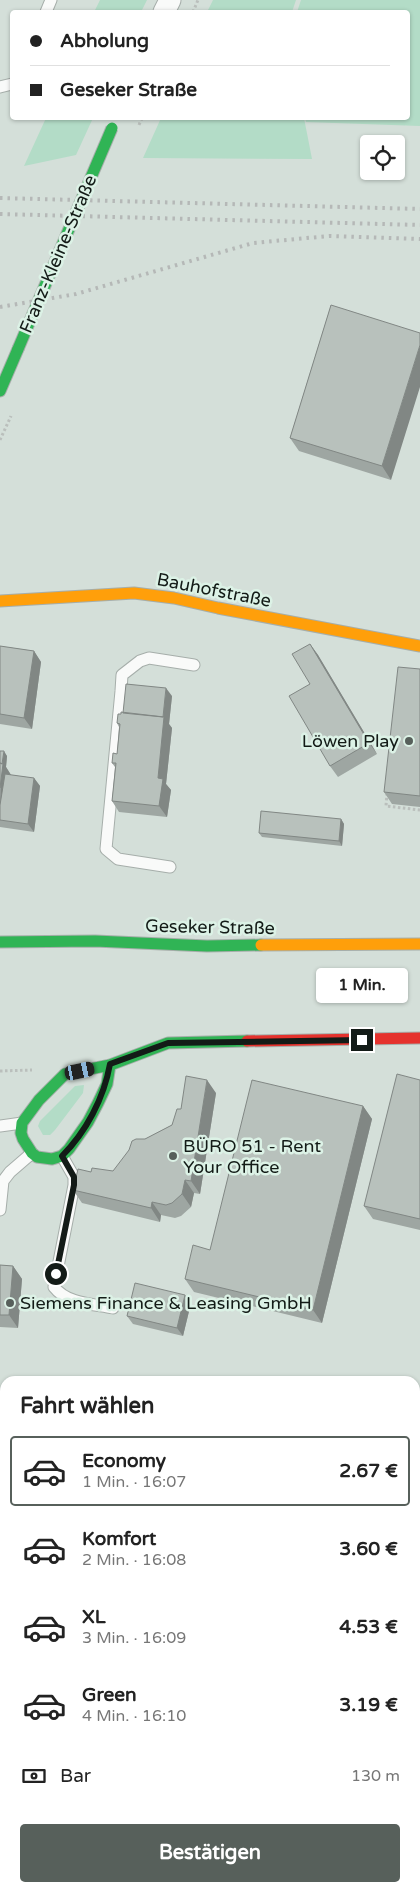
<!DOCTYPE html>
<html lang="de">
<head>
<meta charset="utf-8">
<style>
	body { margin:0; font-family:"Varela Round",sans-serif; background:#f2f2f2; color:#222; height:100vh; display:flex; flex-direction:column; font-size:19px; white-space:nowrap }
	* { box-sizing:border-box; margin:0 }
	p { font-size:16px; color:#767676 }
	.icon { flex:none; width:28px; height:28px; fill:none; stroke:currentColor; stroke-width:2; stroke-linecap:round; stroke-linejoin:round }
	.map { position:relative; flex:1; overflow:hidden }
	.panel { position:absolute; left:0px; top:1376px; width:420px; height:516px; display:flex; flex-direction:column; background:#fff; border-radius:15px 15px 0 0; box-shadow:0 1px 4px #0004 }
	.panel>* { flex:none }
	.hud { position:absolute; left:10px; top:10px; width:400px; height:110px; border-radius:5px; box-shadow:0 1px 4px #0004; display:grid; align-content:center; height:110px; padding:0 20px; background:#fff }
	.buttons { position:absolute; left:360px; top:135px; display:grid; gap:10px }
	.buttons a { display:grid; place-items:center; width:45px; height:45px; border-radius:5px; background:#fff; box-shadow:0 1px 4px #0004; font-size:25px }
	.end { position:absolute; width:22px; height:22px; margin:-11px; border:6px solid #131b17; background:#fff; box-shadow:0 0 0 2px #fff }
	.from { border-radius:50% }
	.bubble { position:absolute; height:35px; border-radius:5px; background:#fff; box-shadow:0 1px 4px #0004; font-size:16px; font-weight:700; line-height:35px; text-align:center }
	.car { position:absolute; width:15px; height:30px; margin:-15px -8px; border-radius:6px; box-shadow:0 0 4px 1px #0007; background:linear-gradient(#222 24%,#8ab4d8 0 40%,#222 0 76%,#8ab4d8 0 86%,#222 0) }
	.hud b { display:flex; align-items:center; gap:18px; height:48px; font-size:19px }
	.hud b+b { border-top:1px solid #e0e0e0 }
	.hud i { width:12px; height:12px; background:#222 }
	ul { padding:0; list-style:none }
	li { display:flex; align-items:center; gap:15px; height:70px; margin:0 10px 8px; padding:0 10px; border:2px solid transparent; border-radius:5px }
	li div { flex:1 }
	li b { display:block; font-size:19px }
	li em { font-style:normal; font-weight:700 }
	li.selected { border-color:#57605b }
	li>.icon { width:45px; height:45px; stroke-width:1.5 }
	h2 { padding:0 20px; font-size:22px; line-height:60px }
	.pay { display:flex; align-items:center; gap:12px; height:55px; padding:0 20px; font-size:19px }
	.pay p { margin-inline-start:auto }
	.cta { display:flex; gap:10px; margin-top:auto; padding:10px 20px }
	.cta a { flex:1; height:58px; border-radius:5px; background:#57605b; color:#fff; font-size:20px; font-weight:700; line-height:58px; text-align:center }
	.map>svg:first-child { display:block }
</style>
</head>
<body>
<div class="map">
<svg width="420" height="1892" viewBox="0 0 420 1892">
	<rect width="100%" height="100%" fill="#d4dfd9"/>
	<path fill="#b3dcc7" d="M100,0H147L141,12H94Z
		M213,0H296L292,12H207Z
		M301,0H420V126L306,122L305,118H408V12H297Z
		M46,118H93L76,155L24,166Z
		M161,118H304L312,159L143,158Z
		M84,1085L83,1093L55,1130L50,1135H43L38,1126L40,1121L75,1086Z"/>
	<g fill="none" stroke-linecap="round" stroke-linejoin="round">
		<g stroke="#a6aeaa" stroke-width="13">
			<path id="lane" d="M46,12L51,0
				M0,87L12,84
				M170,867L118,859L106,849L121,691L122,675L140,661L149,658L194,665
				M0,1126L22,1123
				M62,1156L74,1177V1185L54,1287C67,1304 93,1304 113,1308
				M0,1210L3,1181L10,1172L32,1153"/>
		</g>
		<g stroke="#a6aeaa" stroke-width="23">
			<path id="street" d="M164,12L170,0
				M0,1555L5,1556
				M415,1733L420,1736
				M0,1816L5,1818
				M415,1837L420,1829
				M367,1892L374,1888"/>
		</g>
		<g stroke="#a6aeaa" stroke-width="13">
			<path id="fast" d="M0,391L18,349
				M0,942L95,941L207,946L261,945
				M110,1065L107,1084L98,1103L88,1122L69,1149L62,1156L52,1159L37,1157L32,1153L23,1139L21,1133L22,1123L39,1100L65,1074L110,1065L168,1043L247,1041"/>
		</g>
		<g stroke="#a6aeaa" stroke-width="13">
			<path id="slow" d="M0,601L134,593L174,598L218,608L420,646
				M261,945L420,944"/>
		</g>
		<g stroke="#a6aeaa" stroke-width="13">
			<path id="jam" d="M247,1041L420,1038"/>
		</g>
		<path stroke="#babfbc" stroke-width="3" stroke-dasharray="2.5 2.5" stroke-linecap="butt" d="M193,12L198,0
			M139,125L142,118
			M0,440L11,416
			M387,793L386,806L420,810
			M0,1071L32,1070"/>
		<use href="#lane" stroke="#f9faf9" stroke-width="11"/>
		<use href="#street" stroke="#f9faf9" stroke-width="21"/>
		<use href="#fast" stroke="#30b455" stroke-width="11"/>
		<use href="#slow" stroke="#ff9f0a" stroke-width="11"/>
		<use href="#jam" stroke="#e5322d" stroke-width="11"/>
		<path stroke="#b5b8b7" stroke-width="4" stroke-dasharray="2.5 5" stroke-linecap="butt" d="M0,198L420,209
			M0,214L420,225
			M0,307L76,294L253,243L329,236L420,239"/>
		<g stroke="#a6aeaa" stroke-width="13" stroke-linecap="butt">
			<path id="fast-bridge" d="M18,349L112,128"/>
		</g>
		<use href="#fast-bridge" stroke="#30b455" stroke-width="11"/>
	</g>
	<path fill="#9ea6a2" d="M331,305L391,480L299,451L290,438Z
		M310,644L318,655L377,754L338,777L330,766L310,684Z
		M0,646L34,651L41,662L32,729L0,724Z
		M420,669V807L392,804L384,792Z
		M172,696L169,724L172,728L166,784L171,790L167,817L119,812L112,801L115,767L112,763L117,754L119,727L117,723L121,714L123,713Z
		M0,751L7,756L6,767L11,775L34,778L40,786L34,832L0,827Z
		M341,819L344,824L342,846L262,837L259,833Z
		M420,1080V1230L373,1219L364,1206Z
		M216,1093L200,1194L194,1193L191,1207L181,1216L175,1218L161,1215L160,1222L82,1203L73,1190L91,1172L113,1171L145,1139L172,1125L181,1109Z
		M363,1106L372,1119L322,1323L194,1292L185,1279L210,1250Z
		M0,1265L13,1266L22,1279L18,1328L0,1327Z
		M191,1303L183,1336L133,1324L127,1316Z
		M415,1445L420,1448V1497L415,1494V1470L416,1468L415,1467Z
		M5,1453V1480L0,1479V1456Z
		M0,1617L5,1619V1647L0,1645Z
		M0,1844L67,1892H0Z
		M196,1888L195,1892H113Z"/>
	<path fill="#818784" d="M420,345V387L391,480L382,466Z
		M310,644L318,655L377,754L369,743Z
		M34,651L41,662L32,729L24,718Z
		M166,688L172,696L169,724L172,728L166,784L171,790L167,817L159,806L158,778L163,719Z
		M4,751L7,756L6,767L11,775L0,820L1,775Z
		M34,778L40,786L34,832L28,824Z
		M341,819L344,824L342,846L339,841Z
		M207,1080L216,1093L200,1194L191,1181Z
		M363,1106L372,1119L322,1323L313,1310Z
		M185,1180L194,1193L191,1207L182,1194Z
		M152,1202L161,1215L160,1222L151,1208Z
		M13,1266L22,1279L18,1328L9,1315Z
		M185,1295L191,1303L183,1336L177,1328Z
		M61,1888H68L67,1892H59Z
		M166,1888H174L169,1889L171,1892H165Z
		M192,1888H196L195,1892H191Z"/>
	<path fill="#b8c1bc" stroke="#818784" d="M331,305L420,333V345L382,466L290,438Z
		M310,644L369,743L330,766L289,696L310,684L292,654Z
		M0,646L34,651L24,718L0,714Z
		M398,667L420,669V796L384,792Z
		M126,684L166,688L163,717L123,713Z
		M121,712L164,717L158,778L163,779L159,806L112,801L116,763H112L113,753L117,754L120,724L117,723L118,714H121Z
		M0,751H4L2,764L0,763Z
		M0,763L3,764L0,788Z
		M5,774L34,778L28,824L0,820V805Z
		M261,811L341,819L339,841L259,833Z
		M397,1074L420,1080V1219L364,1206Z
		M186,1076L207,1080L191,1181L185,1180L182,1194L172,1203L166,1205L152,1202L151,1208L73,1190L78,1169L91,1172L92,1168L113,1171L129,1150L132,1141L136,1139H145L172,1125L177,1109H181Z
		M252,1080L363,1106L313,1310L185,1279L193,1245L210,1250Z
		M0,1265L13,1266L9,1315H0Z
		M135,1283L185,1295L177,1328L127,1316Z
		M415,1445L420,1448V1463L418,1467L415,1465Z
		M1,1452L5,1453V1476L0,1475V1456Z
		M418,1467L420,1468V1494L415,1491V1470Z
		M0,1617L5,1619V1643L0,1642Z
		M2,1834L5,1835V1888H61L59,1892H20L0,1887V1844Z
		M114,1888H166L165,1892H113Z
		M170,1888H192L191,1892H183L169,1889Z
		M262,1888H269L276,1892H259Z
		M289,1888L296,1892H286Z"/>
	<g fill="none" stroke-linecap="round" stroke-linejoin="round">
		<path stroke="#131b17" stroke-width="6" d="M56,1274L74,1185V1177L62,1156C86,1132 104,1098 110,1064L168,1043L362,1040"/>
	</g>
	<g fill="#57605b" stroke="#dcf2e6" stroke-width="2">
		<circle cx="409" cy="741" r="5"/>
		<circle cx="173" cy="1156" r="5"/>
		<circle cx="10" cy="1303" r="5"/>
	</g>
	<g text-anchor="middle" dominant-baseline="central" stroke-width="5" stroke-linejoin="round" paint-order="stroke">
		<g font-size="18" fill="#131b17" stroke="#dcf2e6">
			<text transform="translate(58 254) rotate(-67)">Franz-Kleine-Straße</text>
			<text transform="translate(214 590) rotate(11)">Bauhofstraße</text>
			<text transform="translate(210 927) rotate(1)">Geseker Straße</text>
		</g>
		<g font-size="18" fill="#131b17" stroke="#dcf2e6" text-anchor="start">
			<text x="399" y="741" text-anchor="end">Löwen Play</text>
			<text x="183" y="1146">BÜRO 51 - Rent<tspan x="183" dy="21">Your Office</tspan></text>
			<text x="20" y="1303">Siemens Finance &amp; Leasing GmbH</text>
		</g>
	</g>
</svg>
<div class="buttons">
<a><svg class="icon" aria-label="locate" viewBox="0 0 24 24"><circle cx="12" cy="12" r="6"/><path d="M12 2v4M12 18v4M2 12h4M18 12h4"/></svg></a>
</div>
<i class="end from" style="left:56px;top:1274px"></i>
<i class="end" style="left:362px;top:1040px"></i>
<div class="bubble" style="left:316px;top:968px;width:92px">1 Min.</div>
<i class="car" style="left:80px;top:1071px;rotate:78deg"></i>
<div class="hud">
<b><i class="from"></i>Abholung</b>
<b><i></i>Geseker Straße</b>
</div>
<section class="panel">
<h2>Fahrt wählen</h2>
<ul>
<li class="selected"><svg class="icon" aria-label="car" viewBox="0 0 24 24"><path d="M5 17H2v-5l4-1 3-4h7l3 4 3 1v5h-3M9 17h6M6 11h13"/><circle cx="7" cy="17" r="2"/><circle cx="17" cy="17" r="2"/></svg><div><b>Economy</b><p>1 Min. · 16:07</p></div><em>2.67 €</em></li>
<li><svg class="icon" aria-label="car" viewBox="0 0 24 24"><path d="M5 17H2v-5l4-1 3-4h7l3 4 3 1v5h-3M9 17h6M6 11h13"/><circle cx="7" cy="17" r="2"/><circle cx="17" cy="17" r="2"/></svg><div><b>Komfort</b><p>2 Min. · 16:08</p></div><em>3.60 €</em></li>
<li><svg class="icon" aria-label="car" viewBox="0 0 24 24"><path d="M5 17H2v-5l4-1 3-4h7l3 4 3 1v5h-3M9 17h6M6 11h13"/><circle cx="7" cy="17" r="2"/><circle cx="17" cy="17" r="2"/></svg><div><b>XL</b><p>3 Min. · 16:09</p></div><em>4.53 €</em></li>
<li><svg class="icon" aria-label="car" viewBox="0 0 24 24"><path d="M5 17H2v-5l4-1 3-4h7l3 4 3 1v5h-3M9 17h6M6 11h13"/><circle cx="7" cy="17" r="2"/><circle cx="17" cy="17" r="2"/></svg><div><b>Green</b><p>4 Min. · 16:10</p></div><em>3.19 €</em></li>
</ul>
<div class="pay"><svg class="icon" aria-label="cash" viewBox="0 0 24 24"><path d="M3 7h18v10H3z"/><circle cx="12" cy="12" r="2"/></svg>Bar<p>130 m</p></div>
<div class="cta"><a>Bestätigen</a></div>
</section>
</div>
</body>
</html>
